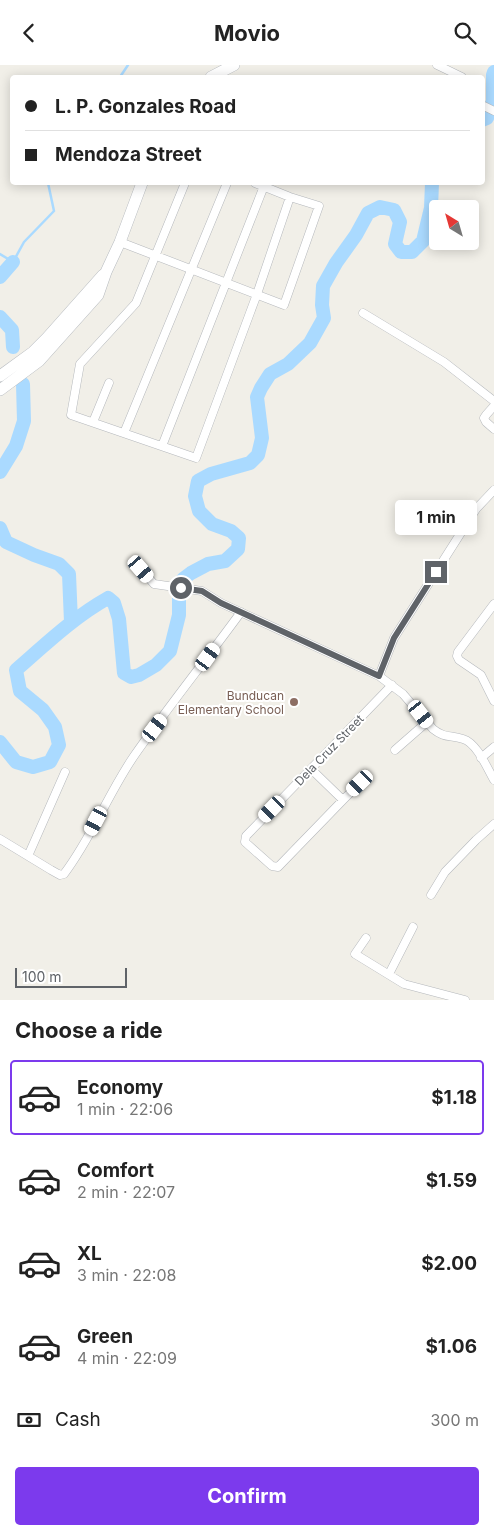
<!DOCTYPE html>
<html lang="en">
<head>
<meta charset="utf-8">
<style>
	body { margin:0; font-family:Inter,sans-serif; background:#f6f6f6; color:#222; height:100vh; display:flex; flex-direction:column; font-size:19px; white-space:nowrap }
	* { box-sizing:border-box; margin:0 }
	p { font-size:16px; color:#767676 }
	.icon { flex:none; width:28px; height:28px; fill:none; stroke:currentColor; stroke-width:2; stroke-linecap:round; stroke-linejoin:round }
	.map { position:relative; height:935px; overflow:hidden }
	.drawer { display:flex; flex-direction:column; background:#fff; flex:1 }
	.drawer>* { flex:none }
	.top-card { position:absolute; left:10px; top:10px; width:475px; height:110px; border-radius:5px; box-shadow:0 2px 12px #0003; display:grid; align-content:center; height:110px; padding:0 15px; background:#fff }
	.needle { width:32px; rotate:323deg }
	.controls { position:absolute; left:429px; top:135px; display:grid; gap:10px }
	.controls a { display:grid; place-items:center; width:50px; height:50px; border-radius:5px; background:#fff; box-shadow:0 2px 12px #0003; font-size:25px }
	.scale { position:absolute; left:15px; bottom:12px; width:112px; box-sizing:border-box; padding-left:5px; border:2px solid #5f6368; border-top:0; font-size:14px; line-height:18px; white-space:nowrap; color:#5f6368; -webkit-text-stroke:4px #fff; paint-order:stroke }
	.end { position:absolute; width:22px; height:22px; margin:-11px; border:6px solid #5f6368; background:#fff; box-shadow:0 0 0 2px #fff }
	.from { border-radius:50% }
	.bubble { position:absolute; height:35px; border-radius:5px; background:#fff; box-shadow:0 2px 12px #0003; font-size:16px; font-weight:700; line-height:35px; text-align:center }
	.car { position:absolute; width:15px; height:30px; margin:-15px -8px; border-radius:6px; box-shadow:0 0 4px 1px #0007; background:linear-gradient(#fff 24%,#345 0 40%,#fff 0 76%,#345 0 86%,#fff 0) }
	.top-card b { display:flex; align-items:center; gap:18px; height:48px; font-size:19px }
	.top-card b+b { border-top:1px solid #e0e0e0 }
	.top-card i { width:12px; height:12px; background:#222 }
	ul { padding:0; list-style:none }
	li { display:flex; align-items:center; gap:15px; height:75px; margin:0 10px 8px; padding:0 5px; border:2px solid transparent; border-radius:5px }
	li div { flex:1 }
	li b { display:block; font-size:19px }
	li em { font-style:normal; font-weight:700 }
	li.active { border-color:#7c3aed }
	li>.icon { width:45px; height:45px; stroke-width:1.5 }
	h2 { padding:0 15px; font-size:22px; line-height:60px }
	.pay { display:flex; align-items:center; gap:12px; height:55px; padding:0 15px; font-size:19px }
	.pay p { margin-inline-start:auto }
	.cta { display:flex; gap:10px; margin-top:auto; padding:10px 15px }
	.cta a { flex:1; height:58px; border-radius:5px; background:#7c3aed; color:#fff; font-size:20px; font-weight:700; line-height:58px; text-align:center }
	header { display:flex; justify-content:space-between; align-items:center; height:65px; padding:0 15px; background:#fff; font-size:22px; font-weight:700 }
	.map>svg:first-child { display:block }
</style>
</head>
<body>
<header><svg class="icon" aria-label="back" viewBox="0 0 24 24"><path d="M15 5l-7 7 7 7"/></svg>Movio<svg class="icon" aria-label="search" viewBox="0 0 24 24"><circle cx="10" cy="10" r="6"/><path d="M15 15l6 6"/></svg></header>
<div class="map">
<svg width="494" height="935" viewBox="0 0 494 935">
	<rect width="100%" height="100%" fill="#f1efe8"/>
	<g fill="none" stroke-linecap="round" stroke-linejoin="round">
		<path stroke="#aadaff" stroke-width="2.5" d="M120,12L128,0
			M0,189L13,197L24,177L54,146L48,118"/>
		<path stroke="#aadaff" stroke-width="14" d="M482,55L487,53L493,36V10L494,7
			M0,212L13,197
			M0,252L12,265L13,282
			M0,407L16,381L24,356L23,319
			M0,463L6,477L34,490L59,499L69,509L71,557
			M183,514L191,508L208,499L225,496L238,484L239,473L231,466L212,459L199,446L195,431L198,416L211,409L250,398L258,390L262,373L257,332L261,323L270,309L288,299L310,278L324,253L322,240L323,221L336,198L356,170L368,148L380,142L394,145L400,157L395,179L401,187H412L423,176L431,143L432,118
			M0,677L16,697L33,702L50,697L59,680L55,662L43,645L20,626L16,605C46,579 74,552 108,533L114,538L119,554L124,608L131,612L139,610L156,600L170,586L179,550V531"/>
		<g stroke="#b5b8bc" stroke-width="9">
			<path id="minor" d="M437,0L462,12
				M482,40L494,46
				M185,118L136,238L80,299L71,350L196,393L257,229L290,132
				M120,177L284,240L319,141L290,132L255,118
				M363,248L444,297L494,336
				M494,341L486,350L484,353L486,357L494,364
				M93,357L109,318
				M124,368L227,118
				M162,381L264,121
				M141,504L154,519L202,526L221,538L379,611L403,629L433,664C444,673 450,670 463,674C477,678 487,703 494,715
				M494,539L458,587L457,591L459,595L481,610L494,636
				M379,611L394,573L476,444L494,425
				M395,685L427,657
				M481,693L494,682
				M311,704L343,735L360,718
				M343,735L278,802L272,801L245,777L246,771L392,620
				M0,774L51,805L60,810L64,809C92,772 108,729 134,691C168,642 206,595 241,547
				M28,791L65,707
				M431,830L445,807L476,775L494,759
				M366,873L355,889L404,919L465,935
				M389,909L413,862"/>
		</g>
		<g stroke="#b6babf" stroke-width="12">
			<path id="secondary" d="M211,12L234,0
				M0,311L33,287L47,273L103,210
				M0,325L39,296L98,230L106,207L120,177L142,118"/>
		</g>
		<use href="#minor" stroke="#fff" stroke-width="8"/>
		<use href="#secondary" stroke="#fff" stroke-width="11"/>
	</g>
	<g fill="none" stroke-linecap="round" stroke-linejoin="round">
		<path stroke="#5f6368" stroke-width="6" d="M181,523L202,526L221,538L379,611L394,573L436,507"/>
	</g>
	<circle fill="#8d6e63" stroke="#fff" stroke-width="2" cx="294" cy="637" r="5"/>
	<g text-anchor="middle" dominant-baseline="central" stroke-width="4" stroke-linejoin="round" paint-order="stroke">
		<g font-size="12" fill="#785e54" stroke="#fff" text-anchor="end">
			<text x="284" y="630">Bunducan<tspan x="284" dy="14">Elementary School</tspan></text>
		</g>
		<g font-size="12" fill="#5f6368" stroke="#fff">
			<text transform="translate(329 685) rotate(-46)">Dela Cruz Street</text>
		</g>
	</g>
</svg>
<div class="controls">
<a><svg class="needle" viewBox="-14 -14 28 28"><path d="M0-13l5 13h-10z" fill="#e53935"/><path d="M0 13l5-13h-10z" fill="#767676"/></svg></a>
</div>
<div class="scale">100 m</div>
<i class="end from" style="left:181px;top:523px"></i>
<i class="end" style="left:436px;top:507px"></i>
<div class="bubble" style="left:395px;top:435px;width:82px">1 min</div>
<i class="car" style="left:141px;top:504px;rotate:139deg"></i>
<i class="car" style="left:208px;top:592px;rotate:36deg"></i>
<i class="car" style="left:421px;top:649px;rotate:142deg"></i>
<i class="car" style="left:155px;top:663px;rotate:37deg"></i>
<i class="car" style="left:360px;top:718px;rotate:226deg"></i>
<i class="car" style="left:272px;top:744px;rotate:224deg"></i>
<i class="car" style="left:96px;top:756px;rotate:208deg"></i>
<div class="top-card">
<b><i class="from"></i>L. P. Gonzales Road</b>
<b><i></i>Mendoza Street</b>
</div>
</div>
<section class="drawer">
<h2>Choose a ride</h2>
<ul>
<li class="active"><svg class="icon" aria-label="car" viewBox="0 0 24 24"><path d="M5 17H2v-5l4-1 3-4h7l3 4 3 1v5h-3M9 17h6M6 11h13"/><circle cx="7" cy="17" r="2"/><circle cx="17" cy="17" r="2"/></svg><div><b>Economy</b><p>1 min · 22:06</p></div><em>$1.18</em></li>
<li><svg class="icon" aria-label="car" viewBox="0 0 24 24"><path d="M5 17H2v-5l4-1 3-4h7l3 4 3 1v5h-3M9 17h6M6 11h13"/><circle cx="7" cy="17" r="2"/><circle cx="17" cy="17" r="2"/></svg><div><b>Comfort</b><p>2 min · 22:07</p></div><em>$1.59</em></li>
<li><svg class="icon" aria-label="car" viewBox="0 0 24 24"><path d="M5 17H2v-5l4-1 3-4h7l3 4 3 1v5h-3M9 17h6M6 11h13"/><circle cx="7" cy="17" r="2"/><circle cx="17" cy="17" r="2"/></svg><div><b>XL</b><p>3 min · 22:08</p></div><em>$2.00</em></li>
<li><svg class="icon" aria-label="car" viewBox="0 0 24 24"><path d="M5 17H2v-5l4-1 3-4h7l3 4 3 1v5h-3M9 17h6M6 11h13"/><circle cx="7" cy="17" r="2"/><circle cx="17" cy="17" r="2"/></svg><div><b>Green</b><p>4 min · 22:09</p></div><em>$1.06</em></li>
</ul>
<div class="pay"><svg class="icon" aria-label="cash" viewBox="0 0 24 24"><path d="M3 7h18v10H3z"/><circle cx="12" cy="12" r="2"/></svg>Cash<p>300 m</p></div>
<div class="cta"><a>Confirm</a></div>
</section>
</body>
</html>
